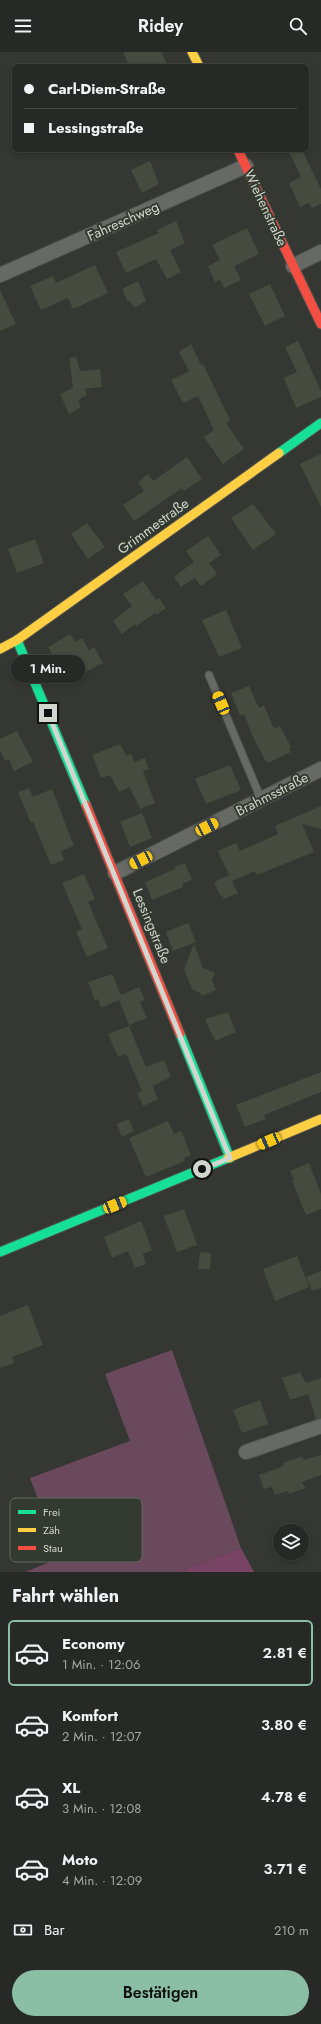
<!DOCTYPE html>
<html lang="de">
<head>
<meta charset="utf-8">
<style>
	body { margin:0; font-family:Jost,sans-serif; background:#333532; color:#f1f3f6; height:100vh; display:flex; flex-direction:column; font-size:15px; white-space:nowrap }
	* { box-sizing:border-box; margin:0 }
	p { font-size:13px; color:#a4a6a7 }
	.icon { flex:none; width:22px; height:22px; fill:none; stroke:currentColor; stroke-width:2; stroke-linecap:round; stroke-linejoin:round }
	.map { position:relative; height:1520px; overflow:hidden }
	.side { display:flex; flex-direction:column; background:#272926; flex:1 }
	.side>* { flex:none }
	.banner { position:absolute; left:12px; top:12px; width:297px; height:88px; border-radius:6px; box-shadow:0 2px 6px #0003,0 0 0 1px #434543; display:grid; align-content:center; height:88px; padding:0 12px; background:#272926 }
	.controls { position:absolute; left:273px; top:1472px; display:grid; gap:8px }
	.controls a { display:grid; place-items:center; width:36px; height:36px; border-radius:50%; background:#272926; box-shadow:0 2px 6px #0003,0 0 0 1px #434543; font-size:20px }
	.end { position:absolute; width:18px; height:18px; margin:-9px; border:5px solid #d1d6cf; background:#111; box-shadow:0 0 0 2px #111 }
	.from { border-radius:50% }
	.bubble { position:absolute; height:28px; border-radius:14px; background:#272926; box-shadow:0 2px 6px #0003,0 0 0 1px #434543; font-size:13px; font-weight:600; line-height:28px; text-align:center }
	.car { position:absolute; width:12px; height:24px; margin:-12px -6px; border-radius:5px; box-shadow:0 0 3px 1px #0007; background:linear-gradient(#f5c518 24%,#345 0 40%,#f5c518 0 76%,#345 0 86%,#f5c518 0) }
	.banner b { display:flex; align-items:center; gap:14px; height:38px; font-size:15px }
	.banner b+b { border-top:1px solid #434543 }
	.banner i { width:10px; height:10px; background:#f1f3f6 }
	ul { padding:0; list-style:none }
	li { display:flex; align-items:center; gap:12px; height:66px; margin:0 8px 6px; padding:0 4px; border:2px solid transparent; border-radius:6px }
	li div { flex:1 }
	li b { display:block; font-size:15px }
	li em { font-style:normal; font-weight:600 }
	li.active { border-color:#8abfa5 }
	li>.icon { width:36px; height:36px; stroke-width:1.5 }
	h2 { padding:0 12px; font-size:18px; line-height:48px }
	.pay { display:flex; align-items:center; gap:10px; height:44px; padding:0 12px; font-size:15px }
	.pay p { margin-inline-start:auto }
	.action { display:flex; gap:8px; margin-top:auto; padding:8px 12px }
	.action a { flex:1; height:46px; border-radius:24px; background:#8abfa5; color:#111; font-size:16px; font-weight:600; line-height:46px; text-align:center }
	header { display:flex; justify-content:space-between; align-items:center; height:52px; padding:0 12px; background:#272926; font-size:18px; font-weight:600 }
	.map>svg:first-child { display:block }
</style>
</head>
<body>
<header><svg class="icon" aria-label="menu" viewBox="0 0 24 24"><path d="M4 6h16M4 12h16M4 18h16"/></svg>Ridey<svg class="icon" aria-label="search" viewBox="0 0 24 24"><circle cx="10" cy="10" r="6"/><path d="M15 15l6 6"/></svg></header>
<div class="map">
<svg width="321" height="1520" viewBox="0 0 321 1520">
	<rect width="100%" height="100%" fill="#343732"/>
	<path fill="#6a495c" d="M172,1298L241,1496L185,1517L184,1520H25L60,1506L30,1426L130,1389L105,1322Z"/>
	<path fill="#784464" d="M241,1496L254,1520H184L185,1517Z"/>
	<path fill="#454c3f" d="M123,0H161L168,14H129Z
		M288,98H302L321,137V152L312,156L309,151L300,155L289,131L301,125Z
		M150,109L159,132L142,141L131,118Z
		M176,169L185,191L170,198L181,220L167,227L156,207L126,221L116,200L159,181L157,178Z
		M247,176L259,202L234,214L241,228L224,236L220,228L215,230L208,214L220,208L212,193Z
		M95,213L108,241L73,257L68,246L41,258L30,234L53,224L56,231Z
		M138,229L146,249L134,256L130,249L128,250L122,237Z
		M270,232L285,264L265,274L249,242Z
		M0,238L16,272L0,279Z
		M298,289L321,339V345L296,356L284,326L297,320L285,295Z
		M191,292L201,313L203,312L230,368L226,371L244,397L223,412L204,385L214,378L198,344L183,351L171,328L189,319L179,300Z
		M76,305L80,319L100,317L102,335L85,337L87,343L78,348L81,355L69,362L60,342L73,336L69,306Z
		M321,402V455L300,412Z
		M187,405L202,427L184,439L182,436L134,469L123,453L144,439L138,430L148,422L153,429Z
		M253,452L276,482L253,498L231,466Z
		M87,471L105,495L88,507L71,482Z
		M208,484L221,503L209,511L217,522L201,534L195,526L181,535L174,525L194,510L186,499Z
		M35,487L44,511L17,521L8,497Z
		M143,529L156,548L159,546L166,556L156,563L155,561L136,574L135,572L122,582L113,569L132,554L123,542Z
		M226,558L242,596L219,605L202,568Z
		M70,582L75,590L82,586L89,598L94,595L103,611L81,622L74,608L60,616L48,595Z
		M249,634L259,656L264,653L274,677L280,674L291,695L289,696L291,700L268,711L266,708H265L254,687L244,662L240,664L231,641Z
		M17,679L33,710L14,719L9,707L5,709L0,698V687Z
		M120,692L126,704L131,702L134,710L145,706L149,717L143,719L155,751L140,757L130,735L119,740L110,723L101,726L92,703Z
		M230,713L241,738L206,752L195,727Z
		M29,736L33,745L52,737L74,794L61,799L64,808L51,813L33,770L31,771L18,740Z
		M321,754V777L302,772L314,800L257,823L255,819L232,829L238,841L224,847L222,843L220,844L214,830L229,823L218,799L236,791L240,799L278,782L275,774Z
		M142,761L152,786L130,795L120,770Z
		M185,811L192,828L182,832L183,835L152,848L145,830L175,817L174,815Z
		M84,822L95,847L88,850L108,896L87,905L76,880L82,877L62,831Z
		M188,871L196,890L173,899L166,880Z
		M194,892L203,916L215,921L212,928L216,938L202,944L200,941L192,937L184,917Z
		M112,922L121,943L139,935L145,948L140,950L147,966L129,973L119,948L101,956L98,947L95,948L88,930Z
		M228,960L236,980L215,989L205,967Z
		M129,974L146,1015L164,1008L171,1025L153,1034L158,1047L143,1054L137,1041L142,1039L126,1002L118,1005L108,982Z
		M321,1020V1040L264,1063L266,1067L245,1075L236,1053Z
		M129,1067L134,1079L122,1085L117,1072Z
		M168,1069L174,1082L181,1079L191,1103L184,1106L185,1109L146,1125L129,1086Z
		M309,1111L321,1142V1157L306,1163L292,1129L294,1128L290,1119Z
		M184,1157L197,1193L177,1200L164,1164Z
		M141,1169L152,1198L143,1202L146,1212L135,1216L128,1199L112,1206L104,1185Z
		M200,1200L211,1201L210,1217H198Z
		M297,1204L309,1235L275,1249L263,1217Z
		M321,1219V1236L312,1239L306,1225Z
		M28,1253L43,1293L12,1305L14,1311L0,1316V1264Z
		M300,1320L306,1331L321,1326V1366L316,1367L308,1342L290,1348L282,1326Z
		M260,1348L268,1372L242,1381L233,1358Z
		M321,1403V1423L302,1430L305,1436L289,1442L288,1439L275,1443L272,1435L264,1437L259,1423L284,1414L283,1411L302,1404L304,1408Z"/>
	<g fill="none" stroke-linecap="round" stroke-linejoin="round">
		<g stroke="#50534e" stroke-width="9">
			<path id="lane" d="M209,623L261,747"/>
		</g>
		<g stroke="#50534e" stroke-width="16">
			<path id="street" d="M293,214L321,200
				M0,223L246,114
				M115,821L321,717
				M246,1400L321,1374"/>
		</g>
		<g stroke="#50534e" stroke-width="11">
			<path id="fast" d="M279,401L321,371
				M17,588L86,753
				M180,982L230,1106
				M0,1200L228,1106"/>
		</g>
		<g stroke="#50534e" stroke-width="11">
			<path id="slow" d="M192,0L199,14
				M0,597L17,588L279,401
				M228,1106L321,1067"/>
		</g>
		<g stroke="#50534e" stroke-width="11">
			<path id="jam" d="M238,98L321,272
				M86,753L180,982"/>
		</g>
		<use href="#lane" stroke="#666964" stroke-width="7"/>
		<use href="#street" stroke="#666964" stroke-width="14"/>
		<use href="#fast" stroke="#16e098" stroke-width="9"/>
		<use href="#slow" stroke="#ffcf43" stroke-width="9"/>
		<use href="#jam" stroke="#f24e42" stroke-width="9"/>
	</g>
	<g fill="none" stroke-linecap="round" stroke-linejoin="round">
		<path stroke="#d1d6cf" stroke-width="5" d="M48,661L230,1106L202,1117"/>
	</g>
	<g text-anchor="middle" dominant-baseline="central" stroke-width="4" stroke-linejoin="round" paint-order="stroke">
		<g font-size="14" fill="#d1d6cf" stroke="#333a2f">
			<text transform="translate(266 156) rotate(65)">Wiehenstraße</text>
			<text transform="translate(123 169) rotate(-24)">Fahreschweg</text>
			<text transform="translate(153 474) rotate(-36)">Grimmestraße</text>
			<text transform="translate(272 742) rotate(-27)">Brahmsstraße</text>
			<text transform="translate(152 874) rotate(68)">Lessingstraße</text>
		</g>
	</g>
	<rect x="10" y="1446" width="132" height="64" rx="6" fill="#333a2f" stroke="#62695f" stroke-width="1"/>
	<rect x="18" y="1458" width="18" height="4" fill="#16e098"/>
	<rect x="18" y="1476" width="18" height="4" fill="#ffcf43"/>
	<rect x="18" y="1494" width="18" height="4" fill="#f24e42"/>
	<g font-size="11" fill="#d1d6cf">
		<text x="43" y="1464">Frei</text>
		<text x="43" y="1482">Zäh</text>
		<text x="43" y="1500">Stau</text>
	</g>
</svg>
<div class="controls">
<a><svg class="icon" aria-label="layers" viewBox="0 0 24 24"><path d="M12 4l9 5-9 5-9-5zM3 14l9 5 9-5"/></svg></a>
</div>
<i class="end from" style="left:202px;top:1117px"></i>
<i class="end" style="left:48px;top:661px"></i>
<div class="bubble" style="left:11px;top:603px;width:74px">1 Min.</div>
<i class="car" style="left:221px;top:651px;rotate:337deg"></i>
<i class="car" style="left:207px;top:775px;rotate:63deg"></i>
<i class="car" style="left:141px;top:808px;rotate:243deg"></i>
<i class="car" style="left:269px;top:1089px;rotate:247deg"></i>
<i class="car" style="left:115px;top:1153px;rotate:68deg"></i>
<div class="banner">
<b><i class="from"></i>Carl-Diem-Straße</b>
<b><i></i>Lessingstraße</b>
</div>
</div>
<section class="side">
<h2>Fahrt wählen</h2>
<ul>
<li class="active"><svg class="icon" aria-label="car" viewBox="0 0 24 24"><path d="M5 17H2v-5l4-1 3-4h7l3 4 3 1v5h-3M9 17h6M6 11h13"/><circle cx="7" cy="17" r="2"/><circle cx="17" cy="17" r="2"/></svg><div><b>Economy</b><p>1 Min. · 12:06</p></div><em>2.81 €</em></li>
<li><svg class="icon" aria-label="car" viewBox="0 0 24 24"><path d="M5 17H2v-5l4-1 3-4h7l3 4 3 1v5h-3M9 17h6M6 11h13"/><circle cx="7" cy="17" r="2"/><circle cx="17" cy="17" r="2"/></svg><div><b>Komfort</b><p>2 Min. · 12:07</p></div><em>3.80 €</em></li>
<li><svg class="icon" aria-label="car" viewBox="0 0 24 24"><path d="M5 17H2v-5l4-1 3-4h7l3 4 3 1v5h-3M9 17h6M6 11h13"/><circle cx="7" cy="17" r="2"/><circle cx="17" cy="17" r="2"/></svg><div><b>XL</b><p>3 Min. · 12:08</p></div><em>4.78 €</em></li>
<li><svg class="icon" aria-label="car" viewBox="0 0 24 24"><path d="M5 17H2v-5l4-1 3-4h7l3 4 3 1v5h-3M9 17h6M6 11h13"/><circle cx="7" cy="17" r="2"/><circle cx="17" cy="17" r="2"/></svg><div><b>Moto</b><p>4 Min. · 12:09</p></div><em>3.71 €</em></li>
</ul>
<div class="pay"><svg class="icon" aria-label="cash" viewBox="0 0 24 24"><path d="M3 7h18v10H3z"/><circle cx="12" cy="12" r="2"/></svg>Bar<p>210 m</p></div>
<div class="action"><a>Bestätigen</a></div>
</section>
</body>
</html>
